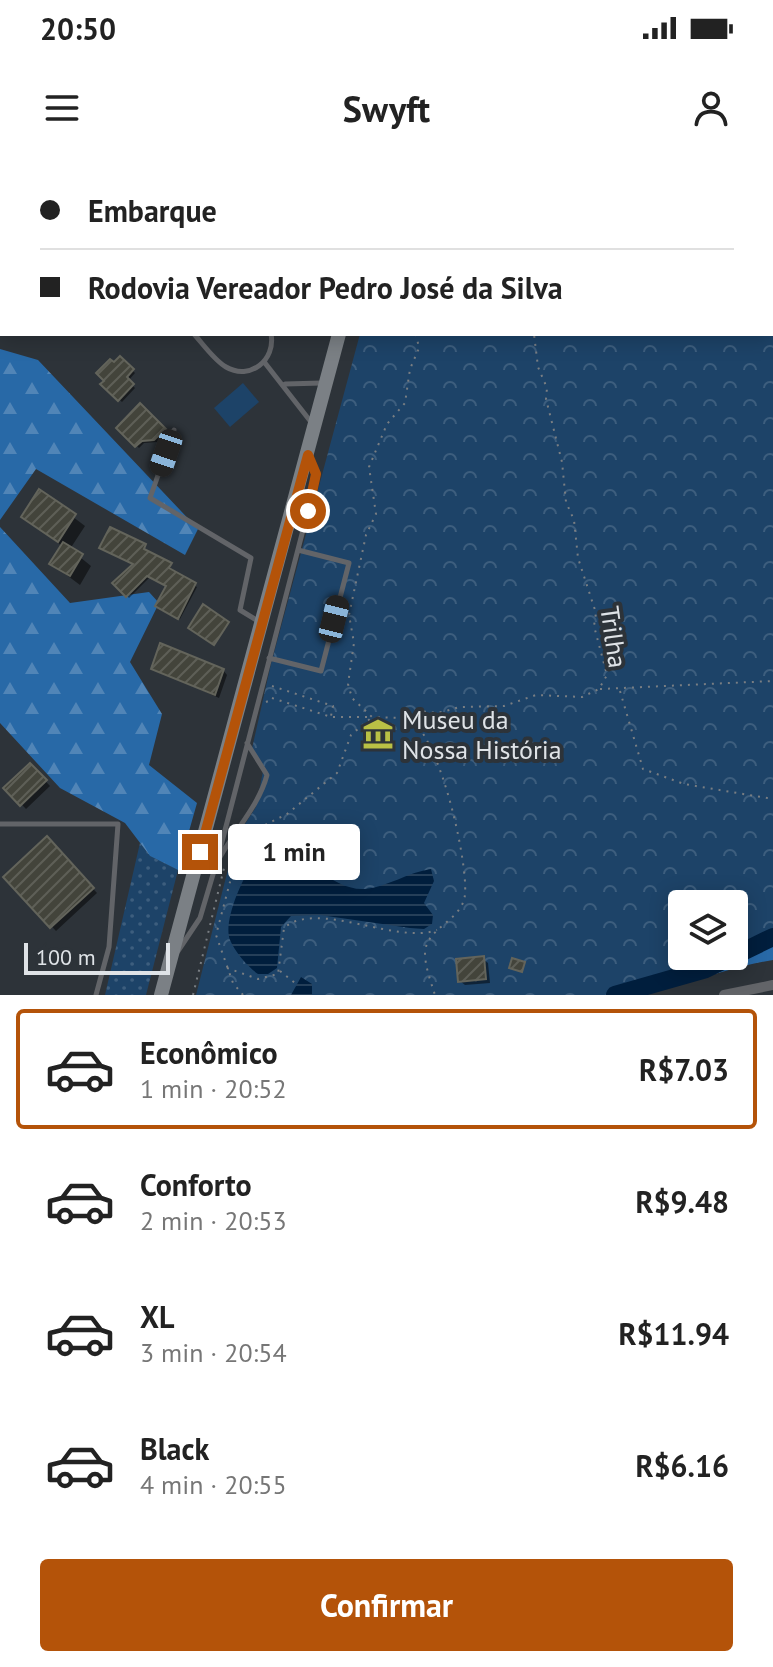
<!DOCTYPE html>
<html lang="pt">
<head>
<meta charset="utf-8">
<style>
	body { margin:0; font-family:"PT Sans",sans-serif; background:#f2f2f2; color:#222; height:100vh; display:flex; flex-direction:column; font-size:30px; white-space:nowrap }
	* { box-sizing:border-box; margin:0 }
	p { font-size:26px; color:#767676 }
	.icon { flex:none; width:44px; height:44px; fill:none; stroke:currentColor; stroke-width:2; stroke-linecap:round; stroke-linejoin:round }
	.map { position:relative; height:835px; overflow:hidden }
	.panel { display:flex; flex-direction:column; background:#fff; flex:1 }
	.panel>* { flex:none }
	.guide { position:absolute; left:0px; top:0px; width:774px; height:176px; box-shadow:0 4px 20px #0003; display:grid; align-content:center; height:176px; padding:0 40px; background:#fff }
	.controls { position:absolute; left:668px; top:730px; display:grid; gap:16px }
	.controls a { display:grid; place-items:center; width:80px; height:80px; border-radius:8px; background:#fff; box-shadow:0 4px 20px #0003; font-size:40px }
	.scale { position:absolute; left:24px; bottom:20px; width:146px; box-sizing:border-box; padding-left:8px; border:4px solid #dfe3e7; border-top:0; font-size:22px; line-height:28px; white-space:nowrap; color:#dfe3e7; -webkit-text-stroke:6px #2d3339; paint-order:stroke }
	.end { position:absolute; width:36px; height:36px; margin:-18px; border:10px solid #b45309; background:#fff; box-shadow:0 0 0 4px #fff }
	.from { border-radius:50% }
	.bubble { position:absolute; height:56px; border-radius:8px; background:#fff; box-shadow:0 4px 20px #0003; font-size:26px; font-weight:600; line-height:56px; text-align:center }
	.car { position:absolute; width:24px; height:48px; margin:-24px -12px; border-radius:10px; box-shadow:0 0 6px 2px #0007; background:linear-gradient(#222 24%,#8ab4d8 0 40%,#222 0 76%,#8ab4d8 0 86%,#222 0) }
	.guide b { display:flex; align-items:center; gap:28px; height:76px; font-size:30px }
	.guide b+b { border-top:2px solid #e0e0e0 }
	.guide i { width:20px; height:20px; background:#222 }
	ul { padding:14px 0 0; list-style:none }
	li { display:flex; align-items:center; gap:24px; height:120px; margin:0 16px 12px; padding:0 24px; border:4px solid transparent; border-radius:8px }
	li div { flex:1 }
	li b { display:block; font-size:30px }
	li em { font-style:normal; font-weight:600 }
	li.active { border-color:#b45309 }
	li>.icon { width:72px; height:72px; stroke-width:1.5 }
	.action { display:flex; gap:16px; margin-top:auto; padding:16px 40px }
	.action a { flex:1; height:92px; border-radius:8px; background:#b45309; color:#fff; font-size:32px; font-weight:600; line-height:92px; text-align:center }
	.status { display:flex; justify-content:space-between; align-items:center; height:56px; padding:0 40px; background:#fff; direction:ltr }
	.status svg { height:22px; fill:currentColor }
	header { display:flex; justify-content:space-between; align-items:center; height:104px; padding:0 40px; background:#fff; font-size:36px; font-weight:600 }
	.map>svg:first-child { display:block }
</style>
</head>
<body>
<div class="status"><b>20:50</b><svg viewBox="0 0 49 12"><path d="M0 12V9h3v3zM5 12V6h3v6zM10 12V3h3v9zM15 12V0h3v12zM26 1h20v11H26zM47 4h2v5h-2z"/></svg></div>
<header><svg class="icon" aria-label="menu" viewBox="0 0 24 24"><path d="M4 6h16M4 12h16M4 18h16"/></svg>Swyft<svg class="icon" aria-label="person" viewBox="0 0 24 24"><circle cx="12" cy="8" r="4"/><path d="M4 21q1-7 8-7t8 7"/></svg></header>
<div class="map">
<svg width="773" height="835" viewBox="0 0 773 835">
	<defs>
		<pattern id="grass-dots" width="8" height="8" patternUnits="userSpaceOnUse" patternTransform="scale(2)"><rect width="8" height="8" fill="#1d4368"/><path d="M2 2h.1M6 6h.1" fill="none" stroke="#3d5e7e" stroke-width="1.8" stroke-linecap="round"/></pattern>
		<pattern id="forest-firs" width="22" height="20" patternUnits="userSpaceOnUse" patternTransform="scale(2)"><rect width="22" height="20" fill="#2869a7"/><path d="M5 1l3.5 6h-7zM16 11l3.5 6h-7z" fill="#5185b7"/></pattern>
		<pattern id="park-crowns" width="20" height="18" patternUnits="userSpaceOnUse" patternTransform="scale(2)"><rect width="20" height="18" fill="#1d4368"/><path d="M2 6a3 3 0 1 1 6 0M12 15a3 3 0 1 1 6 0" fill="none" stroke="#3d5e7e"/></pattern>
		<pattern id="water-rules" width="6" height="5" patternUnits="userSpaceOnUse" patternTransform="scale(2)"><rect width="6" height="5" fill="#001e3d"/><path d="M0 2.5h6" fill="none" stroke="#253f59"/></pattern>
		<pattern id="building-hatch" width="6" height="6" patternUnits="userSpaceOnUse" patternTransform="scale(2)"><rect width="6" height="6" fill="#43443b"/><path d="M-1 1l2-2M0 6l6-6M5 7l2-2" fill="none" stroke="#5e5f57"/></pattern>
	</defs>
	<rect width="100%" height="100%" fill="#2d3339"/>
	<path fill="url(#grass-dots)" d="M140,683L150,696L178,710L146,835H105Z"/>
	<path fill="url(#forest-firs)" d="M0,189L38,200L198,369L185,395L36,309L0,360Z
		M0,367L70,443L149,432L159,443L130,502L162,554L149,605L197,643L178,710L150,696L125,663L60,628L0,563Z
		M773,777V800C717,809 667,835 610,835L706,809Z"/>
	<path fill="url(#park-crowns)" d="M497,0H773V777L734,796V744H682V796H733L706,809L615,835H196L236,678L256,647L263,611L251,593L271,504L360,174H772V2H493Z"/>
	<path fill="#1d4368" d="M243,223L259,242L230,267L214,248Z"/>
	<path fill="url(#water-rules)" d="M271,683C303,690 330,731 365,729C387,727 409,712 431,709L434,721L424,743L433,755L432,764L424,769L410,768L320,755L291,756L281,767L277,808L268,814H258C248,807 235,792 230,780C221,758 252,694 271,683Z
		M301,817L312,824V835H291Z"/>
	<path fill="#0007" d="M120,198L135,213L128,221L135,228L122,242L103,224Z
		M140,246L167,272L157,282L144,283L139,288L119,268Z
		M40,332L85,366L70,389L91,406L80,425L52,404L62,386L24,357Z
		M145,386V392L171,405V411L197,427L180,459L160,448L168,427L150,417L129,438L115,423L135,404L101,388Z
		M153,508L223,510L227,515L219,538Z
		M30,605L50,626L26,649L6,628Z
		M47,679L97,733L56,771L6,717Z
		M483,799L488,803L490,823L465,825L460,821Z"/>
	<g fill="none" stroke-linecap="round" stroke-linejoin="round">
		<path stroke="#001e3d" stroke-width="18" d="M734,796L773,777
			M615,835L706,809L733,796"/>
	</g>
	<path fill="url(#building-hatch)" stroke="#63645b" stroke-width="2" d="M120,196L134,209L127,217L134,224L118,241L100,224L104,221L96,213L110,199L114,202Z
		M140,243L166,269L154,280L142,281L135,287L116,268Z
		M39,329L76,354L58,382L21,357Z
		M110,367L146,384L144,389L172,403L169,408L196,423L178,459L155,446L166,426L147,416L126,437L112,423L133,404L99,388Z
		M63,382L83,394L70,416L49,404Z
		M203,444L229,462L214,485L188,468Z
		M160,483L224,509L215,535L151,509Z
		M30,603L47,620L20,646L3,628Z
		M47,676L94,728L50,768L3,717Z
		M484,796L486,819L458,822L456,799Z
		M512,798L525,802L522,812L509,808Z"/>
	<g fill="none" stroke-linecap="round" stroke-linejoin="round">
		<path stroke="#797e83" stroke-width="2" stroke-dasharray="2 6" stroke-linecap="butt" d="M416,174L419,188L410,209L405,243L387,264L369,307L376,354L366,375L349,455L354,483L348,524L352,538L372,557L405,558L418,551L438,553L460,547L504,546L536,535L582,537L599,529L607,515L594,466L596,453L578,398L574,360L566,342L562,302L546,239L547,228L538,207L534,174
			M272,526L333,546L331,556
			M600,529L773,521
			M620,531L643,609L684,624L773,639
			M272,538L331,557H371
			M266,542L273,539
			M406,558C438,567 468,700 465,734C463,761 426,767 425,793C425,807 431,822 435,835
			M227,808L258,819L278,814L284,768C317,739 396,785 437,770
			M280,811L295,823
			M193,835L225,704
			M243,835L233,823L216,775L239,688L255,670L287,654L337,613L351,575L371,558"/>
		<path stroke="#626468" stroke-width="5" d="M27,0L29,2
			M112,0L114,2
			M194,174C203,184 214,200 226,207C250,221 276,200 271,174
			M265,203L311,262
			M285,224L322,223
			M174,270L150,338L251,398L240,450L258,461
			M269,498L321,511L349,403L298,390
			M0,664H118L109,787L96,835
			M220,697C236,669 259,645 267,615L247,583
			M178,791L200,758L217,701L316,320L310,300"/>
		<path stroke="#626468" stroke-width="10" d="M262,0L264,2
			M321,2V0
			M724,835L773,825"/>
		<path stroke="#7b8085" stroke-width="14" d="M387,2L388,0
			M161,835L339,174"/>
	</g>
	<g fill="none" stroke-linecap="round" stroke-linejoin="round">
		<path stroke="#b45309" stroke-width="10" d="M200,692L308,295L316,314L308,351"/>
	</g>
	<defs>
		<g id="museum-bare" transform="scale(2.4)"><path d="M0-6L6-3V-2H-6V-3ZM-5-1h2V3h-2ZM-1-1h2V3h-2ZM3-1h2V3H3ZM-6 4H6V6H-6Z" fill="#bac045" stroke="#2d3339" stroke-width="2.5" paint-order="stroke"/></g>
	</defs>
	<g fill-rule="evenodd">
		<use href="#museum-bare" x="378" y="574"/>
	</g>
	<g text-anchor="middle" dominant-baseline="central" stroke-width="8" stroke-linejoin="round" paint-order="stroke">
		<g font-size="26" fill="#dfe3e7" stroke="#2d3339">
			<text transform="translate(614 477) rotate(82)">Trilha</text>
		</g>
		<g font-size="26" fill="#dfe3e7" stroke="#2d3339" text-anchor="start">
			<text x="402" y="559">Museu da<tspan x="402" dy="30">Nossa História</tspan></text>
		</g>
	</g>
</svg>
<div class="controls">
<a><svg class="icon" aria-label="layers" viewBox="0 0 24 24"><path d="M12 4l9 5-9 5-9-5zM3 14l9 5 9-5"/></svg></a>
</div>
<div class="scale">100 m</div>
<i class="end from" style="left:308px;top:351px"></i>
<i class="end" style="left:200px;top:692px"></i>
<div class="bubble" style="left:228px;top:664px;width:132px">1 min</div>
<i class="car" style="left:166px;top:293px;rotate:199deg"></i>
<i class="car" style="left:334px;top:459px;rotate:14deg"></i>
<div class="guide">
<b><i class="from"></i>Embarque</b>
<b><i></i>Rodovia Vereador Pedro José da Silva</b>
</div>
</div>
<section class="panel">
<ul>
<li class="active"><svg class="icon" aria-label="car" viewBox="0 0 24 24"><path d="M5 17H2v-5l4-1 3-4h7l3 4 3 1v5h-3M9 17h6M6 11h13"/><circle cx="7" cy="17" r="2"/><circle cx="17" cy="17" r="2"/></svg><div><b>Econômico</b><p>1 min · 20:52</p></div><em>R$7.03</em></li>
<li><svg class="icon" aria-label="car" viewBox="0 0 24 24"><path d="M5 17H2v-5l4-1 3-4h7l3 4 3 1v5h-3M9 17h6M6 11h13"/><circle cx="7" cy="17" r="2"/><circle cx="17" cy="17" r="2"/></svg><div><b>Conforto</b><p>2 min · 20:53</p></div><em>R$9.48</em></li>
<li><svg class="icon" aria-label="car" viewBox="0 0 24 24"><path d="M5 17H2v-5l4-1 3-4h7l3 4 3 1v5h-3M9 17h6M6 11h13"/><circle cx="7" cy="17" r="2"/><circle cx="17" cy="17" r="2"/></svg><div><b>XL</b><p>3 min · 20:54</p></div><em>R$11.94</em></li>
<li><svg class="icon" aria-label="car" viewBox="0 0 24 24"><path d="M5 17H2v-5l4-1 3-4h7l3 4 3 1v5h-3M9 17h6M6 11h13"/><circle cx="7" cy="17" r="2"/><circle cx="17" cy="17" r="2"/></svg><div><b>Black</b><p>4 min · 20:55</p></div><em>R$6.16</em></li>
</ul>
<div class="action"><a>Confirmar</a></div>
</section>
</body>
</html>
